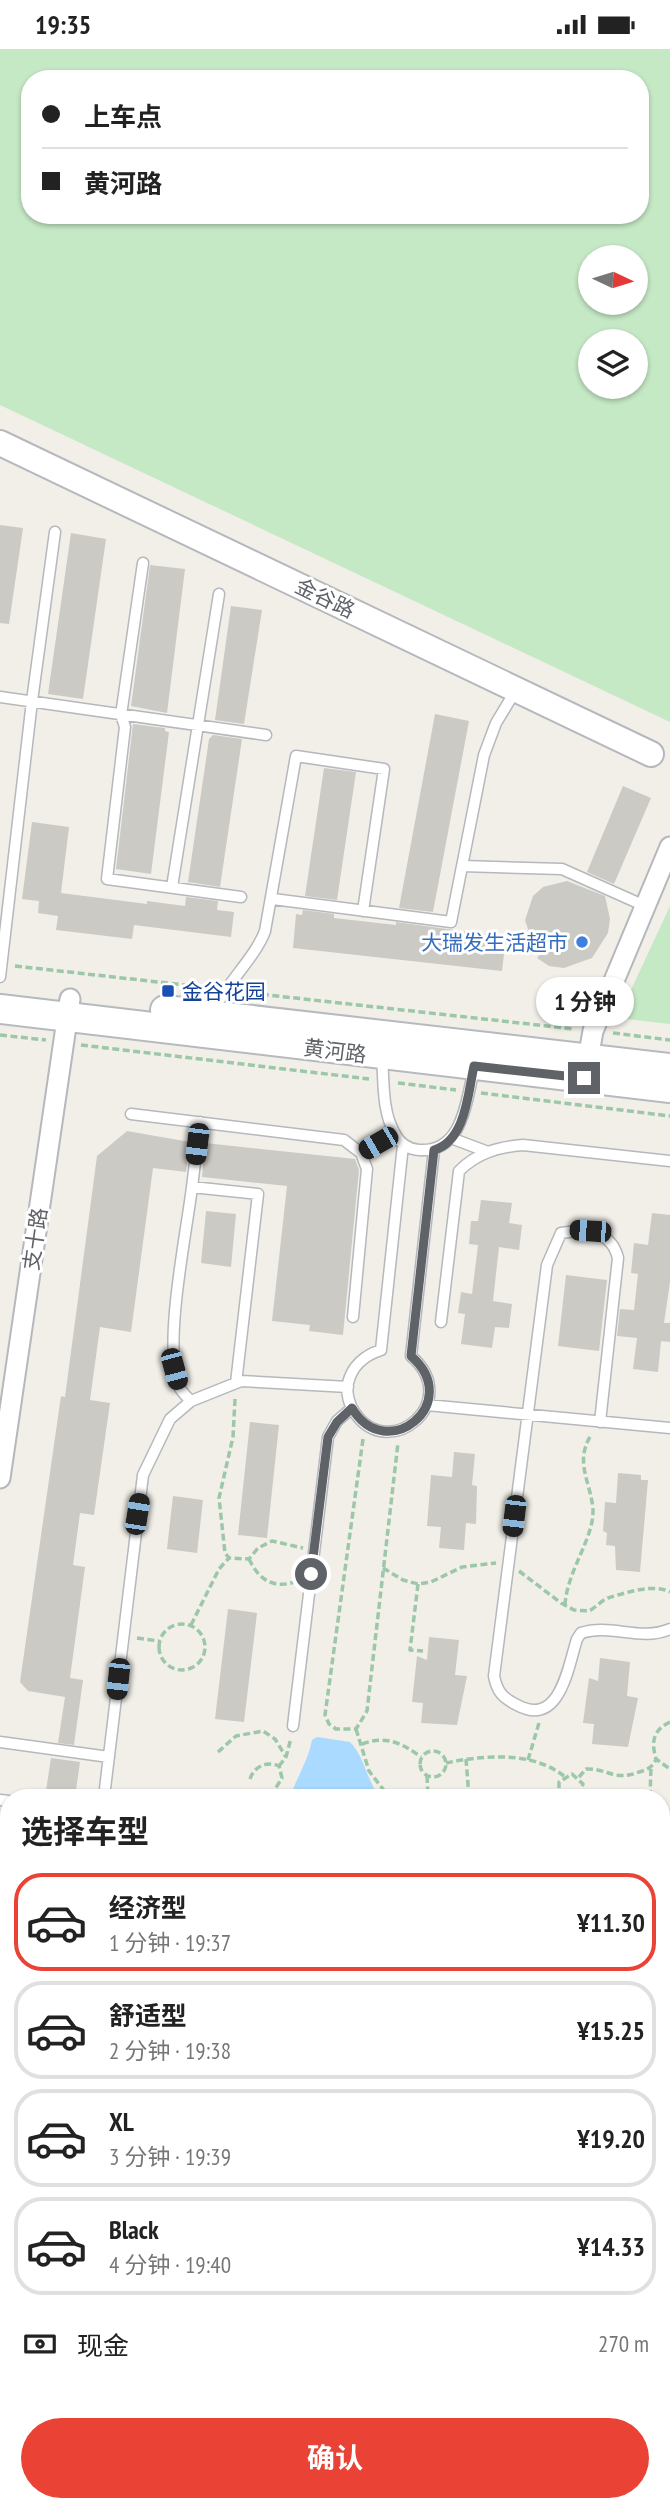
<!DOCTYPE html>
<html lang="zh">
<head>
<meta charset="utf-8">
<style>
	body { margin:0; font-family:"PT Sans Narrow","Noto Sans SC",sans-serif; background:#f2f2f2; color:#222; height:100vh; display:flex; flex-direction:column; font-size:26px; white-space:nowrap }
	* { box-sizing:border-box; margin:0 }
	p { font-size:23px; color:#767676 }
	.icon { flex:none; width:38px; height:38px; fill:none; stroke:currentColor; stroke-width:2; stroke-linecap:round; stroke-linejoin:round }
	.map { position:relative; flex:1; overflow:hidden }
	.sheet { position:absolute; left:0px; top:1740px; width:670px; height:723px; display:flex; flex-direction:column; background:#fff; border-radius:28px 28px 0 0; box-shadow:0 2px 5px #0004 }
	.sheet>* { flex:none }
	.top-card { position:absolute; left:21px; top:21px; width:628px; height:154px; border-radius:28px; box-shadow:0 2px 5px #0004; display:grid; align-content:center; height:154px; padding:0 21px; background:#fff }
	.needle { width:46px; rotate:94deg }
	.fabs { position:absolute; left:578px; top:196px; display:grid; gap:14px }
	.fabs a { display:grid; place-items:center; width:70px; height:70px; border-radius:50%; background:#fff; box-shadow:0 2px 5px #0004; font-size:35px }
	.end { position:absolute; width:32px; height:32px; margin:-16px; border:9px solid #5f6368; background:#fff; box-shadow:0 0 0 4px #fff }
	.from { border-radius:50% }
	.bubble { position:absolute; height:49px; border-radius:24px; background:#fff; box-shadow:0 2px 5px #0004; font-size:23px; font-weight:700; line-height:49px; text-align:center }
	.car { position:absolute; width:21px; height:42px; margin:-21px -10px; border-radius:9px; box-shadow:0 0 5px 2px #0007; background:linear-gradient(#222 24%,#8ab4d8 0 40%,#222 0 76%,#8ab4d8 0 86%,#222 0) }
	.top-card b { display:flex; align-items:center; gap:24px; height:66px; font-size:26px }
	.top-card b+b { border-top:2px solid #e0e0e0 }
	.top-card i { width:18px; height:18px; background:#222 }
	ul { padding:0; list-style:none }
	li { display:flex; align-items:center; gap:21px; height:98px; margin:0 14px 10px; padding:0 7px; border:4px solid #e0e0e0; border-radius:28px }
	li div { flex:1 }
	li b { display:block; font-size:26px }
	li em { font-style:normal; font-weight:700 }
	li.current { border-color:#ea4335 }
	li>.icon { width:63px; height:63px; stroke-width:1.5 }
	h2 { padding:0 21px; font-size:32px; line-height:84px }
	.pay { display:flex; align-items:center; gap:18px; height:77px; padding:0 21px; font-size:26px }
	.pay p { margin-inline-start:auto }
	.cta { display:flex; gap:14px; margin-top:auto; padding:14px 21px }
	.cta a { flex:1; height:80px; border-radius:42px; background:#ea4335; color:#fff; font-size:28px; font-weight:700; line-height:80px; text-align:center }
	.status { display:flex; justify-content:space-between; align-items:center; height:49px; padding:0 35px; background:#fff; direction:ltr }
	.status svg { height:19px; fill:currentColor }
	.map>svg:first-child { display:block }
</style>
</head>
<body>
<div class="status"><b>19:35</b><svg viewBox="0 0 49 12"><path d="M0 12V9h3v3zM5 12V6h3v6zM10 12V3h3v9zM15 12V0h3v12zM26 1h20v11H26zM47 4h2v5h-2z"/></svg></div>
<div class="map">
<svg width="670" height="2462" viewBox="0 0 670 2462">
	<rect width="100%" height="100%" fill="#f1efe8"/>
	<path fill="#fce8e6" d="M0,2195L9,2198V2398L0,2396Z
		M250,2454H415L414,2462H287Z"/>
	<path fill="#c5e8c5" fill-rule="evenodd" d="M0,0H670V673L0,356ZM30,30H640V166H30ZM590,208H635V254H590ZM590,292H635V338H590Z
		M670,857V975L618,969Z"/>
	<path fill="#aadaff" d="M317,1688L350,1693C365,1708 366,1731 380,1748H290C297,1728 308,1712 312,1691Z"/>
	<path fill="#cccac5" d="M0,476L23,479L9,575L0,574Z
		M71,484L106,490L83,650L48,645Z
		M150,516L185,520L167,664L131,657Z
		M231,557L262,561L244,675L215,671Z
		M435,665L469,672L433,863L399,859Z
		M133,675L165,679V682L169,683L151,825L116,820Z
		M213,686L242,690L220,838L188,833L209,690Z
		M324,719L356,723L337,851L305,847Z
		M623,737L651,749L614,835L587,823Z
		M32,773L69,778L61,844L147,855V852L185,857L186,848L218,852L217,861L234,863L231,888L134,876L132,890L56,881L58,867L38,864L39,852L22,850Z
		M567,832L605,847L610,870L608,884L592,909L564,919L549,917L537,909L542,903L533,895L525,871L533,847L543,838Z
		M303,861L334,865V869L396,876V873L506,888L502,922L293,899L296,865L302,866Z
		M127,1082L190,1093L186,1123L153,1119L131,1283L100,1278L90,1351L110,1354L94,1466L80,1464L73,1516L85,1518L70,1629L83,1631L74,1696L58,1694L65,1648L28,1642L20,1633L61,1347L65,1348L97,1107Z
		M205,1094L355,1110L359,1121L343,1286L309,1282L310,1276L272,1272L287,1137L202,1128Z
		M481,1151L512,1154L509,1174L522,1176L519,1201L499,1198L493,1252L512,1255L509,1279L495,1278L492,1299L461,1295L465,1265L458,1264L461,1243L472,1245L478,1196L469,1195L471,1172H478Z
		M206,1162L236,1165L231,1218L201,1214Z
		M652,1164L670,1166V1233L664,1274H670V1293L661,1292L658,1323L633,1320L637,1289L617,1287L620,1260L634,1261L638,1225L631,1224L634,1194L648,1196Z
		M566,1226L607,1231L599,1302L558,1297Z
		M250,1373L279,1376L267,1489L238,1486Z
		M454,1403L475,1405L472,1436L477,1437L476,1475L466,1474L464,1501L439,1499L441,1478L427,1477L431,1426L452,1428Z
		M618,1424L641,1426V1431H648L640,1523L616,1521L615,1497L606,1496L607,1484L603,1482L605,1453L616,1454Z
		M173,1447L203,1451L197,1504L167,1500Z
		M228,1560L257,1564L244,1673L215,1670Z
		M429,1588L459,1591L455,1626L467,1627L457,1676L421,1674L423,1654L412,1653L417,1607L427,1611Z
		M600,1609L630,1613L627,1647L638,1649L628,1698L592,1695L594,1675L583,1674L589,1629L598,1632Z
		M51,1709L80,1713L75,1748H45Z"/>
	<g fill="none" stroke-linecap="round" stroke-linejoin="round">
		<g stroke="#b5b8bc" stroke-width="13">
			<path id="service" d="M143,514L121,666L125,678L107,830L241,848
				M0,648L266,686
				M462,817L562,820L645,857
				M172,838L219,545
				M273,850L451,873L484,706L496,674L516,641
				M0,928L32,652L55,483
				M213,962C227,934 256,907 265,882L296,707L384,720L363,862
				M382,1008C384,1033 382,1061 394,1083C399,1094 408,1100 419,1101C463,1104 466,1052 474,1020
				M131,1065L344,1091L361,1104L367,1120L353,1268
				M451,1089L488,1103
				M403,1096L381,1301C365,1306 352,1317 348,1334C346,1344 349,1356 355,1364C389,1414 464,1353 411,1307L434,1101
				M361,1104L394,1085
				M192,1138L200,1073
				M441,1273L459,1122C477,1104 498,1098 523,1096L670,1112
				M191,1352C186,1347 180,1342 178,1335C164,1291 186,1187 192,1138L258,1145L236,1334
				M427,1356L670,1379
				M600,1373L618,1209C611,1181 586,1180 561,1184L547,1216L494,1627C497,1643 503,1649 517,1656C560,1679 568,1618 577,1590L581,1584C611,1574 640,1593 670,1580
				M293,1677L328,1388L337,1372L352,1359
				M0,1693L109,1708
				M104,1748L143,1426L170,1370L191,1352L241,1332L348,1338
				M0,1751L9,1752
				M662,1950L670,1947
				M0,2353L9,2356
				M662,2397L670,2399
				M137,2462L140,2454
				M163,2462L165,2454
				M445,2462L447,2454"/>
		</g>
		<g stroke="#b5b8bc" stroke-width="23">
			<path id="minor" d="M588,1010L593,982L670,798
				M0,1429L70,950"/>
		</g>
		<g stroke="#b5b8bc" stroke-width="28">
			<path id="tertiary" d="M0,394L651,705"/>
		</g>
		<g stroke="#b6babf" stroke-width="32">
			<path id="secondary" d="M0,960L670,1039
				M165,961L670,1019
				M71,2454L111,2462
				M0,2457L23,2462"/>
		</g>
		<path stroke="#9cc7a9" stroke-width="3.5" stroke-dasharray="7 3.5" stroke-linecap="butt" d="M15,917L212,939
			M241,943L574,980
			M613,984L670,991
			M0,986L46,991
			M81,996L369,1030
			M398,1034L456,1041
			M481,1044L670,1067
			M235,1350L233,1388L219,1449L225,1504L229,1509L249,1510L258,1499L272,1492L303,1499
			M363,1390L325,1666L329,1675L336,1680H356L367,1662L398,1394
			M249,1510C259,1531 274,1541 297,1532
			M383,1519L403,1531L418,1535L431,1533L462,1518L496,1514
			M519,1522L561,1554L574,1561L589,1562C595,1559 602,1551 608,1549C625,1544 653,1534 670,1543
			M418,1535L410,1601L423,1602
			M565,1556C567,1522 594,1489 593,1461C591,1433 574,1414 591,1386
			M159 1598a23 23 0 1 1 46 0a23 23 0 1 1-46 0Z
			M191,1576L219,1520L229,1509
			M137,1589L159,1592
			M670,1673C653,1681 651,1693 656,1710L670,1720
			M356,1680L369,1722L389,1748
			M362,1695C386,1686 402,1694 421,1708
			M420 1715a13 13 0 1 1 26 0a13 13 0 1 1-26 0Z
			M218,1703L236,1687L263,1682L275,1690L286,1708
			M466,1710L469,1748
			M528,1711L539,1674
			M446,1714C484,1706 532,1702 564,1727
			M279,1717L286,1708L291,1689
			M427,1727L428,1748
			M579,1728L586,1720C608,1719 614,1733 639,1723C647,1721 653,1718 656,1710
			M250,1730C254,1717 267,1712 279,1717L282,1729L270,1748
			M583,1741L596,1748
			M564,1748L559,1741V1733L572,1725L583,1735L578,1748
			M650,1748L651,1718
			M662,1776H670
			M662,1795L670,1798
			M664,1816L666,1836
			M662,1836L670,1834
			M662,1925L670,1918
			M662,1996L670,2035
			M662,2031L669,2030
			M662,2181L670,2150"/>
		<use href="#service" stroke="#fff" stroke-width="10"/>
		<use href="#minor" stroke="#fff" stroke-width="19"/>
		<use href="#tertiary" stroke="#fff" stroke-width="24"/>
		<use href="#secondary" stroke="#fff" stroke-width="28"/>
	</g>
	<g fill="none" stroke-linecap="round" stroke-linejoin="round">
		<path stroke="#5f6368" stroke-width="9" d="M311,1525L328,1388L337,1373L352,1359C386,1417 465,1354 411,1307L434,1101C466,1092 468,1043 474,1017L584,1029"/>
	</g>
	<circle fill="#3f7fe0" stroke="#fff" stroke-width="2.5" cx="582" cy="893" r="7"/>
	<rect fill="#1a4fb4" stroke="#fff" stroke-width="2.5" x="161" y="935" width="14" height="14" rx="3.5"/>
	<g text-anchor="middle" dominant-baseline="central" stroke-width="6" stroke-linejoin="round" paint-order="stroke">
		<g font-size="21" fill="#5f6368" stroke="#fff">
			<text transform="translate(325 549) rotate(26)">金谷路</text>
			<text transform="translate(335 1002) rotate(7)">黄河路</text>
			<text transform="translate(35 1190) rotate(-82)">支十路</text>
		</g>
		<g font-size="21" fill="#366cbe" stroke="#fff" text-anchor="end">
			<text x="568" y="893">大瑞发生活超市</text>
		</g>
		<g font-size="21" fill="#164399" stroke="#fff" text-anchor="start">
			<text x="182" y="942">金谷花园</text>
		</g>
	</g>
</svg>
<div class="fabs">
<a><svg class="needle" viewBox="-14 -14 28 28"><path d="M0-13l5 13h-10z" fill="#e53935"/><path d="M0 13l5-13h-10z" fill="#767676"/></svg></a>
<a><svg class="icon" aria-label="layers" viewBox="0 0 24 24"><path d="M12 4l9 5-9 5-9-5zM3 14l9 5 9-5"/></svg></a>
</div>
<i class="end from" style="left:311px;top:1525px"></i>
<i class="end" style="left:584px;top:1029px"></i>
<div class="bubble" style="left:536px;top:928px;width:98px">1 分钟</div>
<i class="car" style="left:378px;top:1094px;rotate:240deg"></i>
<i class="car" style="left:197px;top:1095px;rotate:187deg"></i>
<i class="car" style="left:590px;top:1182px;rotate:274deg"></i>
<i class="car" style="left:174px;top:1320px;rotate:165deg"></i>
<i class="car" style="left:137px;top:1465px;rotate:9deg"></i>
<i class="car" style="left:514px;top:1467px;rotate:187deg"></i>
<i class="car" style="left:118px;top:1630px;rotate:186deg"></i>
<div class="top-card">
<b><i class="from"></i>上车点</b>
<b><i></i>黄河路</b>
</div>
<section class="sheet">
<h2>选择车型</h2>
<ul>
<li class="current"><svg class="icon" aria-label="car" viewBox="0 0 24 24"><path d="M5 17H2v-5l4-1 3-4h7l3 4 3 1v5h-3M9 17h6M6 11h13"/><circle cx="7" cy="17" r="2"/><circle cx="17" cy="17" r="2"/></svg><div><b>经济型</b><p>1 分钟 · 19:37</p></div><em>¥11.30</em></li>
<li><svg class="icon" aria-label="car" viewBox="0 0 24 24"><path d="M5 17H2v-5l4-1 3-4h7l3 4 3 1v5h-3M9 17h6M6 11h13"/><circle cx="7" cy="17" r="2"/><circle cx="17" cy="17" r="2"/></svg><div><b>舒适型</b><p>2 分钟 · 19:38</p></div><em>¥15.25</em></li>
<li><svg class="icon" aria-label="car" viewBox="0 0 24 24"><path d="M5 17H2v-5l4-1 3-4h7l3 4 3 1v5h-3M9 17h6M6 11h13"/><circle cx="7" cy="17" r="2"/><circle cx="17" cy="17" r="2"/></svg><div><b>XL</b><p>3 分钟 · 19:39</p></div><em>¥19.20</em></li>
<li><svg class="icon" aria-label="car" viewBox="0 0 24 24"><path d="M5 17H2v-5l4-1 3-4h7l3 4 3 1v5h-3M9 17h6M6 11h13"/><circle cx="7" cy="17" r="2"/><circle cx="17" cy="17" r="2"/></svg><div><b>Black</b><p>4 分钟 · 19:40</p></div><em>¥14.33</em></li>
</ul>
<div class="pay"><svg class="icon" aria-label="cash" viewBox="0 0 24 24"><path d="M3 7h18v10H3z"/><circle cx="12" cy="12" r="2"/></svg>现金<p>270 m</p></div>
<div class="cta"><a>确认</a></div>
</section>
</div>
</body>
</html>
